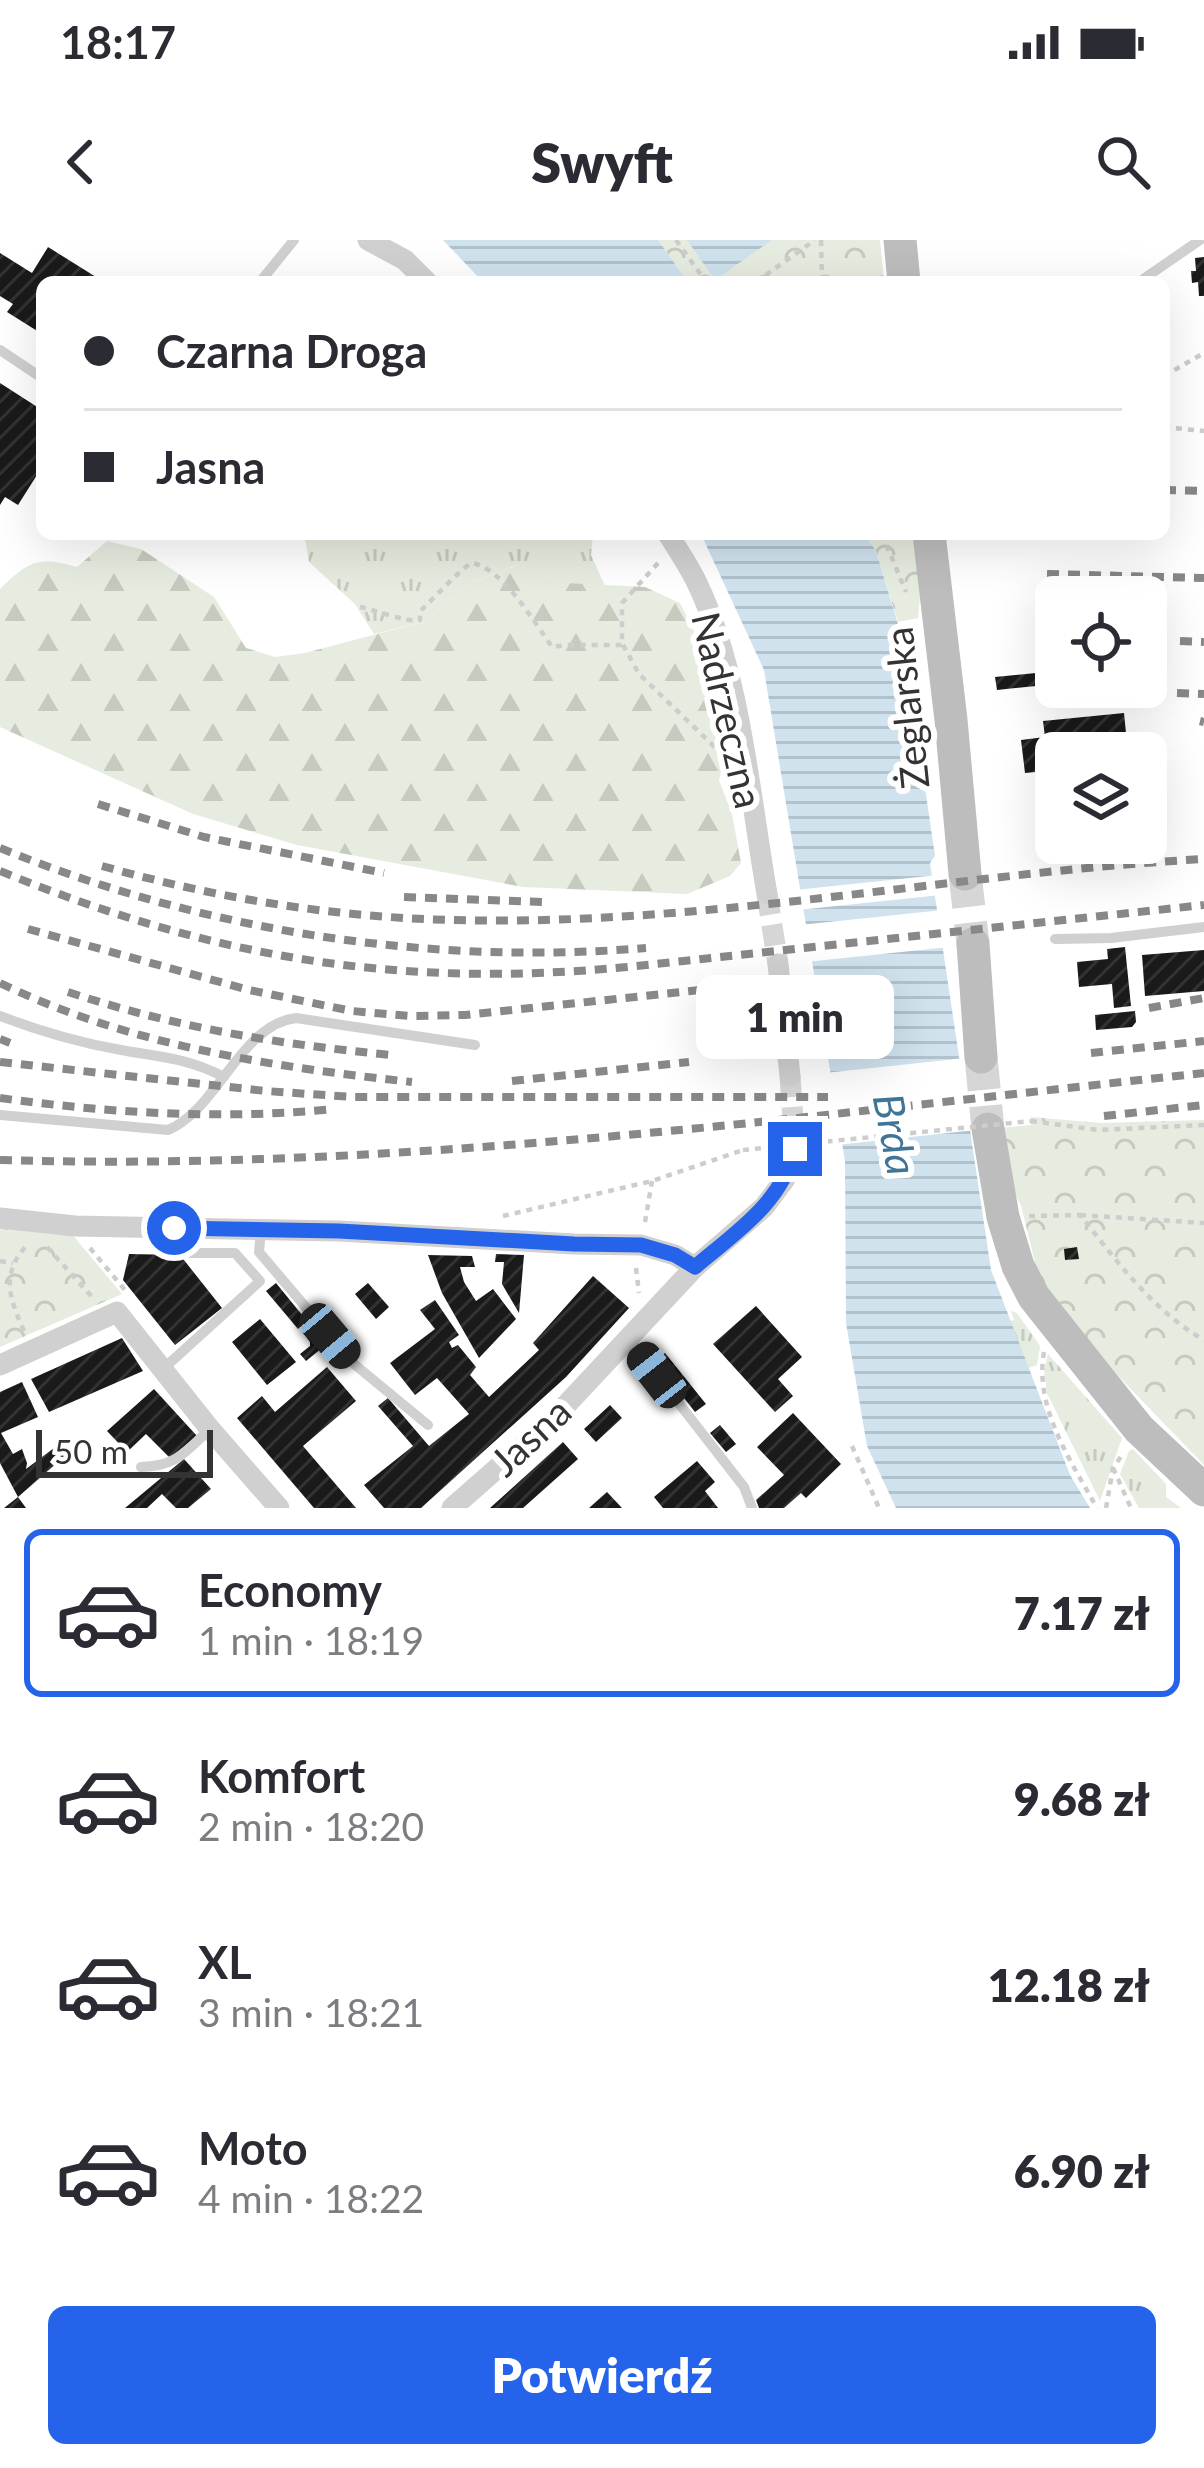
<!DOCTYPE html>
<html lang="pl">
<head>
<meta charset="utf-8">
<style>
	body { margin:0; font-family:Lato,sans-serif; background:#f2f2f3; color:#2b2b33; height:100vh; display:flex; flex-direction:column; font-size:45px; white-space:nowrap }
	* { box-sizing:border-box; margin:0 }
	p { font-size:39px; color:#7c7c81 }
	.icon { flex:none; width:66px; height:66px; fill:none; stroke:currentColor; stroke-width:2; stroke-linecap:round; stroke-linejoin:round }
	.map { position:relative; height:1268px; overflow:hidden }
	.details { display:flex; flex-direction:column; background:#fff; flex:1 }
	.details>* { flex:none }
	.top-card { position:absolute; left:36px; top:36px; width:1134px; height:264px; border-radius:18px; box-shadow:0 12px 48px #0002; display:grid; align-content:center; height:264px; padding:0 48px; background:#fff }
	.buttons { position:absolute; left:1035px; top:336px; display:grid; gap:24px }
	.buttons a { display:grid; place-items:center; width:132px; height:132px; border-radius:18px; background:#fff; box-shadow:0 12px 48px #0002; font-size:60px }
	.scale { position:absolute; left:36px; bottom:30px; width:177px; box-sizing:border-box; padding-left:12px; border:6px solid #333; border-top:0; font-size:33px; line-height:42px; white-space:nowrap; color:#333; -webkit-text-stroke:9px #fff; paint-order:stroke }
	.end { position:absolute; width:54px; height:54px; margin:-27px; border:15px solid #2563eb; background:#fff; box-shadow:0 0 0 6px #fff }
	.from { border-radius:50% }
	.bubble { position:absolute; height:84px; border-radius:18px; background:#fff; box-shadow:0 12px 48px #0002; font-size:39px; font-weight:800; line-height:84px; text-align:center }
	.car { position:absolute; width:36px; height:72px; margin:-36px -18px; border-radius:15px; box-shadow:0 0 9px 3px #0007; background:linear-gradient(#222 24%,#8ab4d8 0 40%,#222 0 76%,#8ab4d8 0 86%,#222 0) }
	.top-card b { display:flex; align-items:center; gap:42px; height:114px; font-size:45px }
	.top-card b+b { border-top:3px solid #e1e1e2 }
	.top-card i { width:30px; height:30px; background:#2b2b33 }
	ul { padding:21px 0 0; list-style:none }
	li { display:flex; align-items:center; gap:36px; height:168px; margin:0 24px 18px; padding:0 24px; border:6px solid transparent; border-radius:18px }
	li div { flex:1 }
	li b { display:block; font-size:45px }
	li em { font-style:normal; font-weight:800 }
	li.active { border-color:#2563eb }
	li>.icon { width:108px; height:108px; stroke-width:1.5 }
	.action { display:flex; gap:24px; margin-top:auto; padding:24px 48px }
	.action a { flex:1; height:138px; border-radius:18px; background:#2563eb; color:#fff; font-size:48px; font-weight:800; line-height:138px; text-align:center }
	.status { display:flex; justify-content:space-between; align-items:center; height:84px; padding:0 60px; background:#fff; direction:ltr }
	.status svg { height:33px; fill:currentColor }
	header { display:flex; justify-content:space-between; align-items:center; height:156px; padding:0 48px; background:#fff; font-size:54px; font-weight:800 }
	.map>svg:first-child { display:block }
</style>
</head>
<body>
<div class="status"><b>18:17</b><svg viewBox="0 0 49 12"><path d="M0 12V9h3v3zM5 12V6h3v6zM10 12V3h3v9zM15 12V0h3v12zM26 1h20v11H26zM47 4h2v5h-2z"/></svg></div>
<header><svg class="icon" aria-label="back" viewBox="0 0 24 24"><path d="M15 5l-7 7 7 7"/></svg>Swyft<svg class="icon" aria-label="search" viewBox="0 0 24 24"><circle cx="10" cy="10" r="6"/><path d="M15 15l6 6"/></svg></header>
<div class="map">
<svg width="1204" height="1268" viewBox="0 0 1204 1268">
	<defs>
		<pattern id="grass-tufts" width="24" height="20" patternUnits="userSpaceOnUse" patternTransform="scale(3)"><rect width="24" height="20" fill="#e6ecdf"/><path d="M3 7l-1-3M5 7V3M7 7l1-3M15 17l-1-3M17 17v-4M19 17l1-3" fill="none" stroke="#c6cbc0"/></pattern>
		<pattern id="forest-firs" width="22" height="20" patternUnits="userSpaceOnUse" patternTransform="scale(3)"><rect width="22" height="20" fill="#e6ecdf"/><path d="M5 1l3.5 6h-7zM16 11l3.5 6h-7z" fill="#c6cbc0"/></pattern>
		<pattern id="park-crowns" width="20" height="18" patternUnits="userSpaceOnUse" patternTransform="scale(3)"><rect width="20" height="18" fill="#e6ecdf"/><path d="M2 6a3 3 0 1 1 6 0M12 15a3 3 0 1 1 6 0" fill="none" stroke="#c6cbc0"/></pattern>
		<pattern id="water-rules" width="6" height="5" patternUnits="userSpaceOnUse" patternTransform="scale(3)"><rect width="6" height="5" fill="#cfe2ee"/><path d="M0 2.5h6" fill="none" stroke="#b2c2cd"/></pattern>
		<pattern id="building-hatch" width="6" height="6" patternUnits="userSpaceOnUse" patternTransform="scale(3)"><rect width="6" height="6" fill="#1a1a1a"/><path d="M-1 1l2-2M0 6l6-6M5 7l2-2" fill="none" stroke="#333"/></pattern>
	</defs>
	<rect width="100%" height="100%" fill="#fff"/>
	<path fill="url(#grass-tufts)" d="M310,294H593L591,315L605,346L566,343L517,325L473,342L426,381L374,394L355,364L309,322L305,299Z
		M1011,1071L1017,1073L1040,1106L1037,1125L1026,1129L1010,1081L1014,1080Z
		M1048,1114L1122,1198L1100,1261L1047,1153L1044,1131Z
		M1133,1209L1166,1244V1257L1181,1268H1139L1120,1234L1129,1211Z"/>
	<path fill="url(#forest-firs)" d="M107,301L141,309L214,357L246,408L275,417L305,413L426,381L473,342L518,325L566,343L645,347L680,363L701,405L710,448L730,498L719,540L732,574L741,623L730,636L687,654L523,647L297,605L193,574L0,487V349C29,321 38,316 77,327Z"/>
	<path fill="url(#park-crowns)" d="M658,0H880L884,42H688Z
		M865,294H913L920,356L918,378L898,382L876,311Z
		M1031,877L1101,883L1204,880V1225L1099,1116L1054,1062L1036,1027L1021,965L1003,932L1000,888L1031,885Z
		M0,978L65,986L122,1054L0,1107Z"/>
	<path fill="url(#water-rules)" d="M443,0H658L688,42H483Z
		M687,0H772L715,40Z
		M701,294H865L876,311L904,404L935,616L930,623L991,1030L1070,1235L1090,1268H896L867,1206L846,1083L845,921L764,430Z"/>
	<path fill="#fff" d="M938,635L941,655L798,670L795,650Z
		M943,670L949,707L806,722L800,685Z
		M965,818L976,890L836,905L825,833Z"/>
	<path fill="url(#building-hatch)" d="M48,7L104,42H42V94L7,72L13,64L0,56V13L32,33Z
		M1204,17V56H1199L1198,42L1192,43L1191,31H1196L1195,18Z
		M0,143L42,170V227L18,265L5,257L0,265Z
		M1056,431V444L997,450L995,437Z
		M1124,473L1128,513H1056V530L1025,533L1021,500L1045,497L1043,481Z
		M1125,707L1131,766L1114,768L1112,744L1079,747L1077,722L1108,719L1107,709Z
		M1204,710V751L1145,756L1142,715Z
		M1135,771L1136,782L1132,787L1096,790L1095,775Z
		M1077,1007L1079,1019L1065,1020L1064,1009Z
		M129,1014L180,1015L222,1068L175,1105L123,1040Z
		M496,1014L524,1015L519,1073L502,1044L504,1022H495Z
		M428,1015L472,1016L475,1027H460L464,1042L476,1061L493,1049L516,1079L479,1118L442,1053Z
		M593,1036L629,1068L566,1137L421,1268H384L364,1245L413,1206L378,1166L388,1158L429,1206L469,1174L437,1138L415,1155L390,1123L435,1089L420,1070L435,1060L459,1095L449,1102L452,1108L458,1105L476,1127L470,1135L489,1157L539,1110L533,1103Z
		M276,1043L307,1081L298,1089L266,1051Z
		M368,1043L389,1067L376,1079L355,1054Z
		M756,1066L802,1117L778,1139L793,1156L775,1172L713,1104Z
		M260,1079L296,1122L267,1145L232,1102Z
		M311,1086L327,1104L306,1121L300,1114L310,1106V1102L303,1093Z
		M122,1098L143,1131L49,1172L31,1139Z
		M665,1113L706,1164L695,1172L655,1121Z
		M327,1127L356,1161L303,1206L356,1268H314L237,1178L262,1156L275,1172Z
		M22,1142L38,1177L1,1193L13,1214L22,1209L27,1223L26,1229L58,1205L66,1215L18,1257L26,1268H4L18,1257L0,1223V1152Z
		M154,1149L197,1196L170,1218L146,1194L127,1212L107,1191Z
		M610,1165L622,1178L596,1202L584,1189Z
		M793,1173L841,1224L806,1258L801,1253L784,1268H759L756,1260L784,1235L757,1207Z
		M720,1185L736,1204L726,1212L710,1193Z
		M563,1202L578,1219L523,1268H490Z
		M184,1219L211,1249L188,1268H176L162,1254L147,1268H125Z
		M697,1221L715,1242L705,1251L718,1268H663L654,1257Z
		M607,1252L622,1268H589Z"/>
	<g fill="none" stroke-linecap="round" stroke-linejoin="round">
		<path stroke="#d6d6d6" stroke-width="21" stroke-dasharray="21 10" stroke-linecap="butt" d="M767,654L778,724
			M790,836L795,909"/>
		<path stroke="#d6d6d6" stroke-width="33" stroke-dasharray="33 16" stroke-linecap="butt" d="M965,634L973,704
			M981,817L988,889"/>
		<path stroke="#cdcdcd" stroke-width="4.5" stroke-dasharray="6 6" stroke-linecap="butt" d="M676,0L706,42
			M821,0L822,42
			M756,42L815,0
			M1164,136L1204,113
			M1164,187L1204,191
			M882,294L906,352
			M658,323L622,363V403L639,434L723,515
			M360,367C375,370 408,383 420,380V371C438,355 452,337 471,323C501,326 535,383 552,407L566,405H623
			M1031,881L1098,890L1204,885
			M1080,975L1204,983
			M503,976L652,941L743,910
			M1029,976L1080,975C1116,1020 1153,1071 1204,1100
			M645,982L652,941
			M47,1007L92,1057
			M90,1008L125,1050
			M0,1021L13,1023
			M636,1028L639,1053
			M24,1091C9,1057 0,1034 28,1004
			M1044,1112C1034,1168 1071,1221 1097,1268
			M852,1206L879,1268
			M1113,1228L1131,1268
			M1106,1268L1113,1228L1124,1212"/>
		<path stroke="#d0d0d0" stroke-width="10" d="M260,42L294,0
			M1139,42L1200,0
			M0,110L42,138
			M1055,699L1111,698L1204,687
			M0,776C39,791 80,803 121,810C160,817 188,818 224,837
			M0,875L168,890C217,870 241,784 296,778L475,805
			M261,990L259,1012L354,1124L428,1185
			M628,1098L744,1247L752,1268
			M163,1129L260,1041L235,1013H185
			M141,1227C177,1226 185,1212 210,1189"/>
		<path stroke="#d0d0d0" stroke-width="21" d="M368,0L405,20L427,42
			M668,294C678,310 689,326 697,343C740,432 750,557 767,654
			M778,724L790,836
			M0,978L75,986L339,991L574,1004L641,1005L675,1015L695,1027
			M0,1125L117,1072L210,1189L279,1268
			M452,1268L552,1180L695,1027L764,967L785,939L795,909"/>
		<path stroke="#bdbdbd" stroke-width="33" d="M900,0L904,42
			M929,294L951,480L965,634
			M973,704L981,817
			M988,889L1003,977L1018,1026L1034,1057L1139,1189L1204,1250"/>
		<path stroke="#888" stroke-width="8" stroke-dasharray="12 9" stroke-linecap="butt" d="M1164,250L1204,251
			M1047,334L1204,338
			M1180,401L1204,402
			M1177,453L1204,454
			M1200,481L1204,482
			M98,564L204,597L384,633
			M0,608C203,691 428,726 646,708
			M102,626C216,658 332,677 451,680C703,687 953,633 1204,619
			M0,631C213,718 397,749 627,727L1204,665
			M404,657L543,662
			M28,689L249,750L352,771L411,776L465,775L700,750
			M0,743C128,805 272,827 412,842
			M68,752C177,788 278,804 391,815
			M1149,768L1204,758
			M0,799L10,803
			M1091,813L1204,801
			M0,822L266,851L353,857H828
			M512,841L689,822
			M0,858C109,873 224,880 334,869
			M1104,876L1204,865
			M0,920C403,932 804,876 1204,833"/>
		<path stroke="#cdcdcd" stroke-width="4.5" stroke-dasharray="6 6" stroke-linecap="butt" d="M743,910L1031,881"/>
	</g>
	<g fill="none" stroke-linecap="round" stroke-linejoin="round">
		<path stroke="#2563eb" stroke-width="15" d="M174,988L339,991L574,1004L641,1005L675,1015L695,1027C736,992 781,964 795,909"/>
	</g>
	<g text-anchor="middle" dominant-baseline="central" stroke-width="12" stroke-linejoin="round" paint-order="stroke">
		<g font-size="39" fill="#333" stroke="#fff">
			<text transform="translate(906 468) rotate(-96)">Żeglarska</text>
			<text transform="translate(728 470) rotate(77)">Nadrzeczna</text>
			<text transform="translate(530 1196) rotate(-43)">Jasna</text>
		</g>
		<g font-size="42" font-style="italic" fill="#3f7597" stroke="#fff">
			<text transform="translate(896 894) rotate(79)">Brda</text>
		</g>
	</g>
</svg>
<div class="buttons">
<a><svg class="icon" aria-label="locate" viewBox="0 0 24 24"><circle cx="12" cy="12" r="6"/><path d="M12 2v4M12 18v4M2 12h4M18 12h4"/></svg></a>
<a><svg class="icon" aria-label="layers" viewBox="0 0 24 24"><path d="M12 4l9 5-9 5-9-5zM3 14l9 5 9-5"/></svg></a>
</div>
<div class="scale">50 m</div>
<i class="end from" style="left:174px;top:988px"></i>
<i class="end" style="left:795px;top:909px"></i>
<div class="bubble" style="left:696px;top:735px;width:198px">1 min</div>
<i class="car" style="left:330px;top:1096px;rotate:140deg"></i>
<i class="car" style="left:657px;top:1135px;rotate:322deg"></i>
<div class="top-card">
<b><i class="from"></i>Czarna Droga</b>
<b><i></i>Jasna</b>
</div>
</div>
<section class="details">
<ul>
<li class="active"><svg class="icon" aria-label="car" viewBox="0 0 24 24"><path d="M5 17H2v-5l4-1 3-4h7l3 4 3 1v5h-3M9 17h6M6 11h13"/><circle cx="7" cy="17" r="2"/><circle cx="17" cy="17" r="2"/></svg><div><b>Economy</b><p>1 min · 18:19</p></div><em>7.17 zł</em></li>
<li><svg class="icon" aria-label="car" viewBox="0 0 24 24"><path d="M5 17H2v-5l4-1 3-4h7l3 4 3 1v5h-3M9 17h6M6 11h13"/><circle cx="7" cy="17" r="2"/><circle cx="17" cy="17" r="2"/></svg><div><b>Komfort</b><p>2 min · 18:20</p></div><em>9.68 zł</em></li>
<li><svg class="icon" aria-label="car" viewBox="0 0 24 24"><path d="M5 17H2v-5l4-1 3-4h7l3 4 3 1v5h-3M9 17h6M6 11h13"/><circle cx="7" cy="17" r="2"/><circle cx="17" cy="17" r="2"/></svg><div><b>XL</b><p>3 min · 18:21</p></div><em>12.18 zł</em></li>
<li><svg class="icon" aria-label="car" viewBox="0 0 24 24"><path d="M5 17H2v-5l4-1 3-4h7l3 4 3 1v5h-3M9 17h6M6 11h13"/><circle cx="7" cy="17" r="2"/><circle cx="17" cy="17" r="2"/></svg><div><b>Moto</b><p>4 min · 18:22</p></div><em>6.90 zł</em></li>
</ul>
<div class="action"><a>Potwierdź</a></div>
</section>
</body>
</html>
